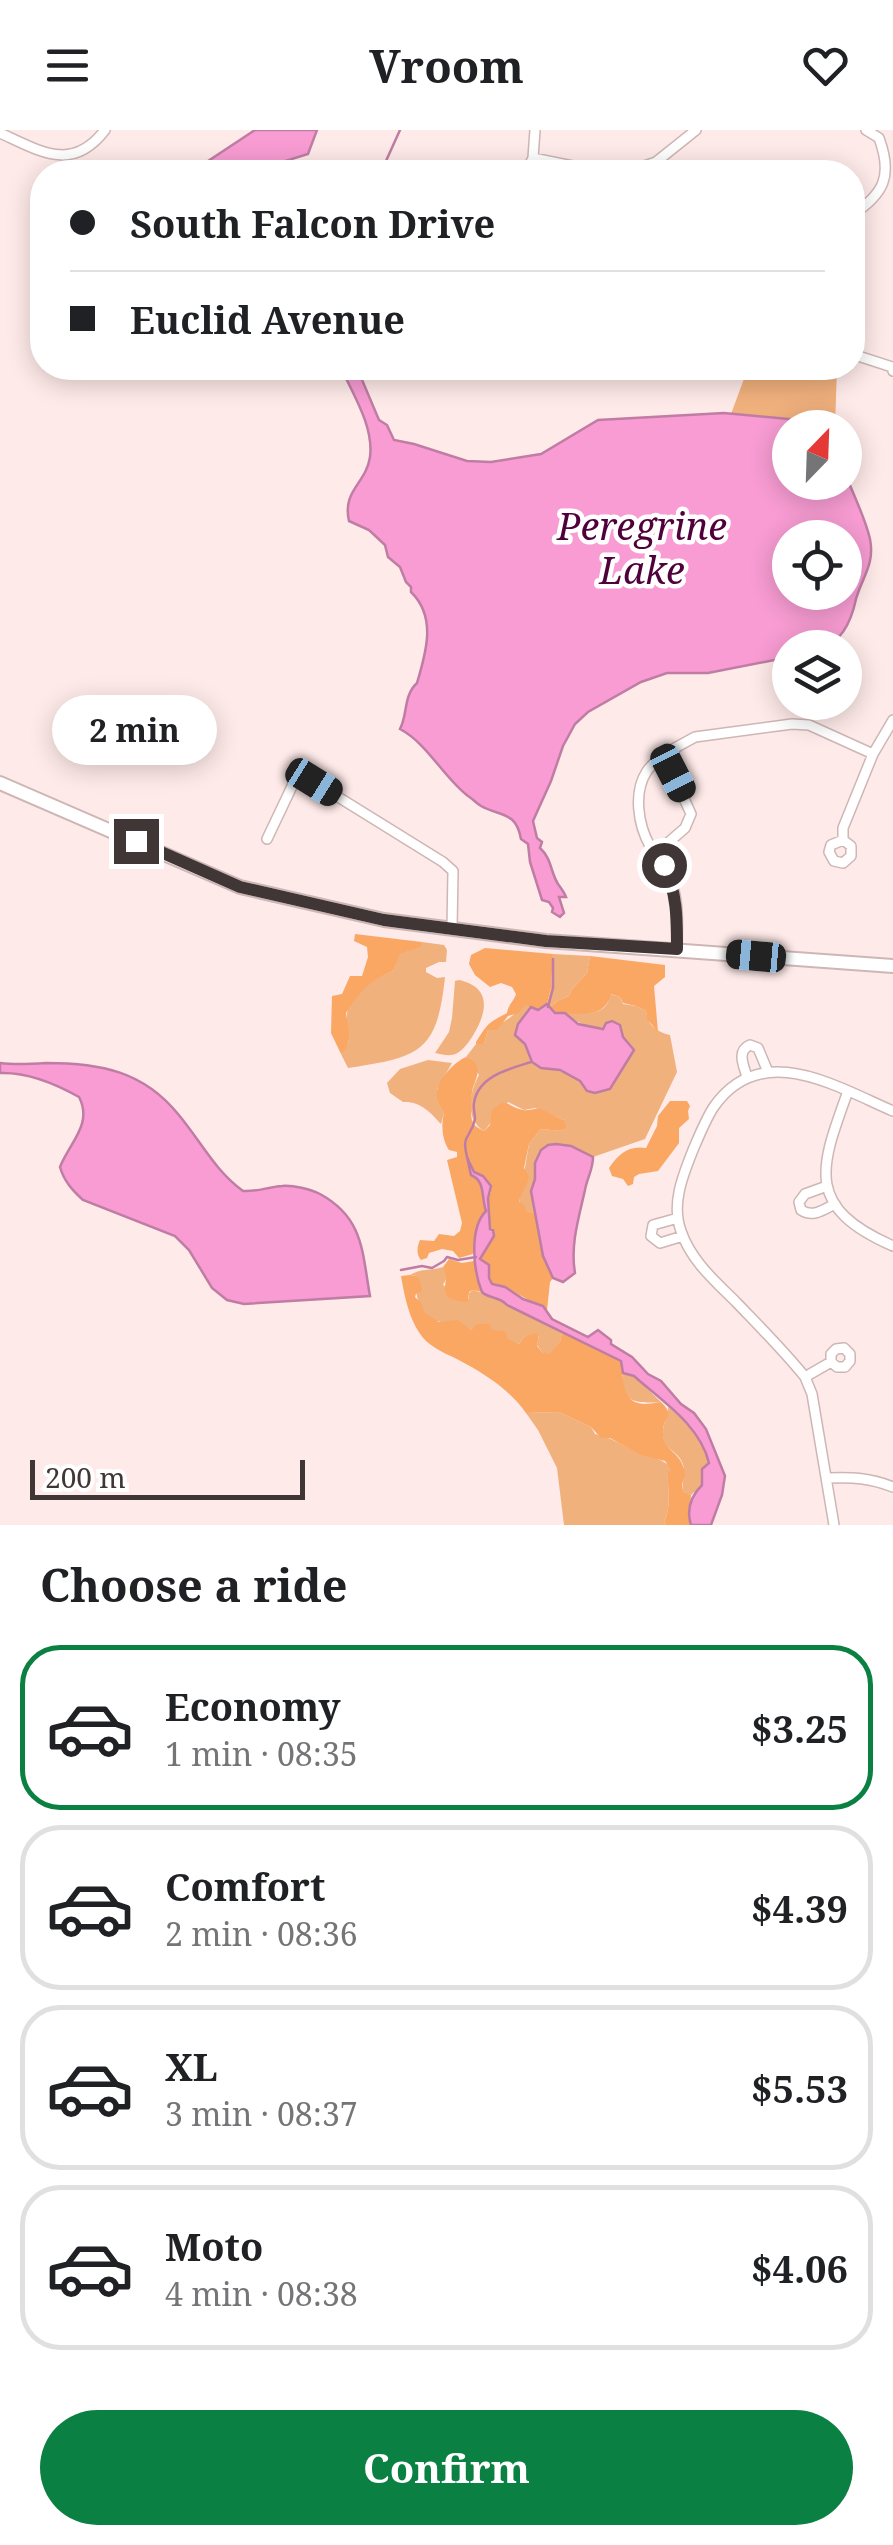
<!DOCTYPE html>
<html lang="en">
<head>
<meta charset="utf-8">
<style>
	body { margin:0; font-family:"Noto Serif",serif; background:#f6f6f6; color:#202124; height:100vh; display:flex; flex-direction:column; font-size:38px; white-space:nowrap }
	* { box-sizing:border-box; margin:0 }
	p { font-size:32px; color:#757577 }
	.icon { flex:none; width:55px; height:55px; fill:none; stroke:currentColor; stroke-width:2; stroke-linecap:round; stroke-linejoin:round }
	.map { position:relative; height:1395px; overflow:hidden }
	.sheet { display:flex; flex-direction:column; background:#fff; flex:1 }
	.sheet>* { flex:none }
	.hud { position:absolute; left:30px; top:30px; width:835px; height:220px; border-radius:40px; box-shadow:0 5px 25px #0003; display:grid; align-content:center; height:220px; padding:0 40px; background:#fff }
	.needle { width:65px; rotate:23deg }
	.controls { position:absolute; left:772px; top:280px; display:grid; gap:20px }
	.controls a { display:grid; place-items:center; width:90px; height:90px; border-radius:50%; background:#fff; box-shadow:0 5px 25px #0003; font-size:50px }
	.scale { position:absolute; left:30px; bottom:25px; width:275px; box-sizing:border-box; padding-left:10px; border:5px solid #3f3635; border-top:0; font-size:28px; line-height:35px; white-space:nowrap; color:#3f3635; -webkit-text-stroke:8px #fff; paint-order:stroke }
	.end { position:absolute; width:45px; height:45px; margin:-22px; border:12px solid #3f3635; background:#fff; box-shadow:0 0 0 5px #fff }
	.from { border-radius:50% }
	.bubble { position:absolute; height:70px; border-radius:35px; background:#fff; box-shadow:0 5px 25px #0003; font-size:32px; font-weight:700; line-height:70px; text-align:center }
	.car { position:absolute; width:30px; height:60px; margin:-30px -15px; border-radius:12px; box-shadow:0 0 8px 2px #0007; background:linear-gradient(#222 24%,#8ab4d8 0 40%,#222 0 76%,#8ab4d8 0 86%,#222 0) }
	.hud b { display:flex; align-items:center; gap:35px; height:95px; font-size:38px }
	.hud b+b { border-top:2px solid #e0e0e0 }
	.hud i { width:25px; height:25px; background:#202124 }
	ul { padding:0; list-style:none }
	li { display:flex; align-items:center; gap:30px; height:165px; margin:0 20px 15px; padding:0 20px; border:5px solid #e0e0e0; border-radius:40px }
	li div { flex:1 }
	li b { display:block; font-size:38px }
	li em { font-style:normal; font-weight:700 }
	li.on { border-color:#0b8043 }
	li>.icon { width:90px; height:90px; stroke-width:1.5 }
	h2 { padding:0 40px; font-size:45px; line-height:120px }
	.action { display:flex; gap:20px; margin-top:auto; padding:20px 40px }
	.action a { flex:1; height:115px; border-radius:60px; background:#0b8043; color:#fff; font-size:40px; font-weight:700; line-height:115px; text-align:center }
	header { display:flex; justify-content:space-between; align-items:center; height:130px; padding:0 40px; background:#fff; font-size:45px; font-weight:700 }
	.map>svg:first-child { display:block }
</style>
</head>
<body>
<header><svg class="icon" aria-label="menu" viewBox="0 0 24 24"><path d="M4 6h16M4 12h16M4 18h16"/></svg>Vroom<svg class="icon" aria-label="heart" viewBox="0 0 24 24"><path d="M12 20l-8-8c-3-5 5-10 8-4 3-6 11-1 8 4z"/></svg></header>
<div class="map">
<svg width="893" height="1395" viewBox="0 0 893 1395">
	<rect width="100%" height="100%" fill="#feeae9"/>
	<path fill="#f1b17d" d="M748,238H837L835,297H821L809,291L731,284Z
		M422,812L444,815L447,820L446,832H439L426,838V842L437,848L445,847C437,923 420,927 348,938L341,924C356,908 345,903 347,885C348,864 375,847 393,841L399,824L420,817Z
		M553,824L590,826L587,843L572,859L569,866L559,870L550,877L547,874L551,858Z
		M459,850C490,857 488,879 475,902C471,909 466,917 459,922C452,927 444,925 435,923L449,902L452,888L455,851Z
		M610,864L620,867L623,874L636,876L646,881C648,896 657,902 670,905L677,942L645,1009L593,1027C566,1013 537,1001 535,1044C535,1049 532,1054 532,1060C531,1066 535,1076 535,1083L525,1081L519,1073L529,1014L541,999L562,1001L564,990L535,978L524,980L508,972L484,1001C465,990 469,963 479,945L466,927L476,914H484L488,900C500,895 517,884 525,874L531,877L518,894L525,914L541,938C561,940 576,944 587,961L623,907L620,895C597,900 583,898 565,883C584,882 608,888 610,864Z
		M428,930L452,933L437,959L444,983L441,994C430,982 420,971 403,972L390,963L387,953L400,939Z
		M443,1137C449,1143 447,1148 443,1155L469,1169V1163L473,1160L502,1169L507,1175L562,1202L560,1212L549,1225L542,1222L537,1215L539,1205L523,1208L519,1214C497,1208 499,1196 472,1200C461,1191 454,1195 441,1192C417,1186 415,1167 417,1146L410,1145C421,1138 431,1141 443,1137Z
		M623,1243L634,1246L662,1273C640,1272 619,1276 623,1243Z
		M668,1277C687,1293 703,1309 710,1333L702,1339V1355L691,1365L684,1364C680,1352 688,1342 681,1330C674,1319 662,1318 663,1302C663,1292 669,1287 668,1277Z
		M559,1282L591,1297L595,1304C610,1307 620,1314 633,1320C646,1326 660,1327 671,1337V1340L668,1343C667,1358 672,1377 664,1391L666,1395H564L557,1338L538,1300L526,1283Z"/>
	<path fill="#f9a763" d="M355,804L422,812L421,817L400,824L393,841C371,849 358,863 346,883C348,897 354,914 341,924L331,903L332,866L342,864L350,846H362L368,827L367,817L354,811Z
		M485,818L553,824L551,858L547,874L538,880L525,875L519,883L508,886L497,900H488L484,914H476V912C488,893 488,893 507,883C508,875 514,871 516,864L512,857L501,853L490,857L475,845L469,834L471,825Z
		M590,826L665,835V847L654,856L658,902L647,889L646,881L636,876L623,873L620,867L611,864C605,891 576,882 555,883L550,877L559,870L569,866L572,859L587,843Z
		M466,927C481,934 479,941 474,955C471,960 470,984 472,990C474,997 479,998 484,1001L490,995L492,980C509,966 506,977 523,980C529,981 535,978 540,979C548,982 556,987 564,990L566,997L561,1001L541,999L529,1014L524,1038L529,1046C528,1056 521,1062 519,1072L524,1075L526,1081L535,1083L543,1126L553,1148L550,1152L547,1180L505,1157L492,1154L480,1130L490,1100L488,1068L491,1062L474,1042L470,1030L471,1045L478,1048L483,1058L486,1081L473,1124L459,1128L453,1121L442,1119L429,1123L427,1128L421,1130C416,1124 417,1117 420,1110L434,1111L439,1104L454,1106L460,1101L462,1093L447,1030L457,1027V1022L449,1020C442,1009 441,996 444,983C442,978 438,973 437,967C434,953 454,932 466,927Z
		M670,971H687L690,976L688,981L689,989L679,998V1013L658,1041L639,1044L634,1047L633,1054L628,1056L623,1049L612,1046L609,1038C618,1024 629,1015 646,1018L657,996L658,986Z
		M449,1129L462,1133L474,1131L482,1162L473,1160L469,1162L468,1172C430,1169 453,1153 443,1137Z
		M410,1145L417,1146L421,1154L422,1161L416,1164L415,1167L422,1174L424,1182L439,1192L458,1190L472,1200L477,1194H490L492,1200L505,1201L508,1209L519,1214L523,1208L535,1203L539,1204L537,1216L542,1222L549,1224L560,1212L562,1202L621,1231C624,1247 620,1273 644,1274C650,1274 656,1272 662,1273C676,1287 662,1287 663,1303C663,1320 680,1322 684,1339C687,1351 679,1350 684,1363L691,1365L689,1390L691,1395H666L664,1391C672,1377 667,1358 668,1342L671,1340L665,1331L641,1325L610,1308H601L591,1297L559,1282L526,1283C511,1262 490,1247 466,1234C453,1226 438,1222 426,1211C410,1194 405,1169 401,1146Z"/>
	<path fill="#f89cd3" stroke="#c07da4" stroke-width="2.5" fill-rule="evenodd" d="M255,0H317L308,24L250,42H195L196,39Z
		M341,238H357L379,290L387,295L394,310L414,314L467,331L491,332L541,324L598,290L724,283L809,291L821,297L790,298V352H845V343C853,364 865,387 870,409C875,435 862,447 856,469C852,488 843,511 822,518C813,520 799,518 790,518V527L708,543H667L641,552L588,582L575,594L563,616L551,651L533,691L537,708L542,712L540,718C552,729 550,741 558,754C561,758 564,762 566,767H559L564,783L560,787L552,782L553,778L549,772L542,770L530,732L528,714L521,709C516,681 501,687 481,676C476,673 473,669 468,666C443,647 428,614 400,599C408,584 403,566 417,553C426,523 437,487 411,462V457L406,452L400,437L388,427L385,415L369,400L349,391C342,360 366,354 370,327C374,297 353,264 341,238ZM790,408H845V462H790Z
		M547,874L555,883H565L578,894L603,899L606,893L612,891L620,895L623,907L634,920L610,959L595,963L587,961L580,951L560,940L541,938L532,932L525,914L515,905L518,894L531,877L538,880Z
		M0,933C16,935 31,934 46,933C100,933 143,941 178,984C200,1010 215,1041 243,1061C258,1062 267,1057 282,1056C293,1055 310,1059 320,1064C364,1088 362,1122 370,1166L244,1174L227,1170L212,1158L189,1120L175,1106L83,1070C72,1060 64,1051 60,1037C70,1012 93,994 79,967C56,954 27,942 0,943Z
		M556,1014L571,1016L593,1027C593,1040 587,1048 585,1060C579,1087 570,1115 575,1143L563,1152L553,1148L543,1126L531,1061L535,1049V1033L541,1020L548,1015Z
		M467,1027L474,1042L483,1046L491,1056L488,1068L490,1099L493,1100L494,1106L480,1129L489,1135V1148L492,1154L505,1157L523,1169L543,1176L552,1189L588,1207L598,1200L611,1210V1214L632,1227L648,1244L661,1251L681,1274L694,1283L706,1299L725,1346L722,1365L711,1395H691C686,1379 691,1366 702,1355V1339L709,1333C700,1295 662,1271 634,1246L623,1243L621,1231L507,1175C499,1166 489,1169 482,1162C473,1140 469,1098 486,1081C481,1068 486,1051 471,1045Z"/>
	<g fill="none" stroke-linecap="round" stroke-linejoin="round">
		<path stroke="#c07da4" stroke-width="2.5" d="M381,42L400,0
			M548,877L553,858V829
			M467,1027C461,1003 471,1009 475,989C475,984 473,978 474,973C478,946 509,939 531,932
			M401,1140L422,1136L432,1138L444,1131L447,1127L458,1130L476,1127"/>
		<g stroke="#ceb6b5" stroke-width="12">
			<path id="street" d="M0,3C40,21 72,43 105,0
				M533,28L602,42
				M526,42L533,28L535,0
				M627,42L656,32L696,0
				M852,85C884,64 893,46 879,8L866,0
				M852,224L892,237L893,241
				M664,624L695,607L792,594L809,595L873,624
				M267,709L295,650L302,648L314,652L443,732L453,741L452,799
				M843,710L831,715L829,722L834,731L843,733L851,726V716L843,710V698L873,624L893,590
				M655,724L685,698L691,684L664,624C659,629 651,635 647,641C633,662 638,695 650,716C658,730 668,741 673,757C679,777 677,798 677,819
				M747,947C744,936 736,921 750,915L758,918L768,942
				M848,961C820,1038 804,1077 893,1116
				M827,1056L805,1064L799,1072L801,1080C813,1088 823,1080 835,1074
				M678,1088L653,1095L651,1106L660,1113L683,1106
				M805,1247L831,1232V1224L836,1219L844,1218L850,1224V1231L845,1237H837L831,1232
				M828,1348C853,1347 870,1348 893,1357
				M834,1395L812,1264L805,1247C784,1221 760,1197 737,1173C716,1152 691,1131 681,1101C671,1074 683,1045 693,1020C699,1006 705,991 713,978C760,909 835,956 893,981"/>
		</g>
		<g stroke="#ceb6b5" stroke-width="16">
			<path id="secondary" d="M0,653L240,757L384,790L546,811L893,836"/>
		</g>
		<use href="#street" stroke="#fff" stroke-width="9"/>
		<use href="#secondary" stroke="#fff" stroke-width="12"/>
	</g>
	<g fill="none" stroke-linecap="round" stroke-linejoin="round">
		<path stroke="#3f3635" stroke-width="12" d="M136,711L240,757L384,790L546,811L677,819C677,788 677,763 664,735"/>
	</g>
	<g text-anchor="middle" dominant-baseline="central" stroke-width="9" stroke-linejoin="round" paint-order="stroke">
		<g font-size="38" font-style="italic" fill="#50003a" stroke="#fff">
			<text x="642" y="395">Peregrine<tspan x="642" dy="44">Lake</tspan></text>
		</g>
	</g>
</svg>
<div class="controls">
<a><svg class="needle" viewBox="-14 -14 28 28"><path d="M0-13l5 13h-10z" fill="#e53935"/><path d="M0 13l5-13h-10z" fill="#757577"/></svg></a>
<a><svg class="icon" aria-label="locate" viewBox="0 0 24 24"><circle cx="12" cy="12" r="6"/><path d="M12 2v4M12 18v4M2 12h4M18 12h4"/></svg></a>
<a><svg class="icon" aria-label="layers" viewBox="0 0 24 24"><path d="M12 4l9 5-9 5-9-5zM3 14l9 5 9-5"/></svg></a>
</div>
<div class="scale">200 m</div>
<i class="end from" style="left:664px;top:735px"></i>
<i class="end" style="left:136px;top:711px"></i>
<div class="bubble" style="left:52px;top:565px;width:165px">2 min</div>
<i class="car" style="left:673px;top:643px;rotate:153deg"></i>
<i class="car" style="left:314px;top:652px;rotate:122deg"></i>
<i class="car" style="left:756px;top:826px;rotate:275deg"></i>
<div class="hud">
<b><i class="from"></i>South Falcon Drive</b>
<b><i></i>Euclid Avenue</b>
</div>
</div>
<section class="sheet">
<h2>Choose a ride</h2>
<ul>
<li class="on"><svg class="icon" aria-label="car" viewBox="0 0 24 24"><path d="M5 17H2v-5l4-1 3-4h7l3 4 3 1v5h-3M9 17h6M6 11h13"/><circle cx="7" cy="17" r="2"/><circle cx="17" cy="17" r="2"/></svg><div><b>Economy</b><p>1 min · 08:35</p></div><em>$3.25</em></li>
<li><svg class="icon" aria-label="car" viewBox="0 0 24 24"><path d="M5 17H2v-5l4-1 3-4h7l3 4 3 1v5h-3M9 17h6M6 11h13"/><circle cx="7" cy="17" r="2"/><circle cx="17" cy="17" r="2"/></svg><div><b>Comfort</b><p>2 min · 08:36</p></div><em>$4.39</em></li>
<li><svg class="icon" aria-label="car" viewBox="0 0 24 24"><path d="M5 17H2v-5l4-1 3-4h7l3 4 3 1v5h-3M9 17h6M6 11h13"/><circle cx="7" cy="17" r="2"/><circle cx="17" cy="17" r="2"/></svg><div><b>XL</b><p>3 min · 08:37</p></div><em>$5.53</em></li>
<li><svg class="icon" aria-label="car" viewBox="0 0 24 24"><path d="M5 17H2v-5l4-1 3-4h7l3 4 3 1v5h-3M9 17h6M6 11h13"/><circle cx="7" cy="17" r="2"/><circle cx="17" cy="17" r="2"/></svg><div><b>Moto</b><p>4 min · 08:38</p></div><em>$4.06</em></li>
</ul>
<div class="action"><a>Confirm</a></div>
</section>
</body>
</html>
